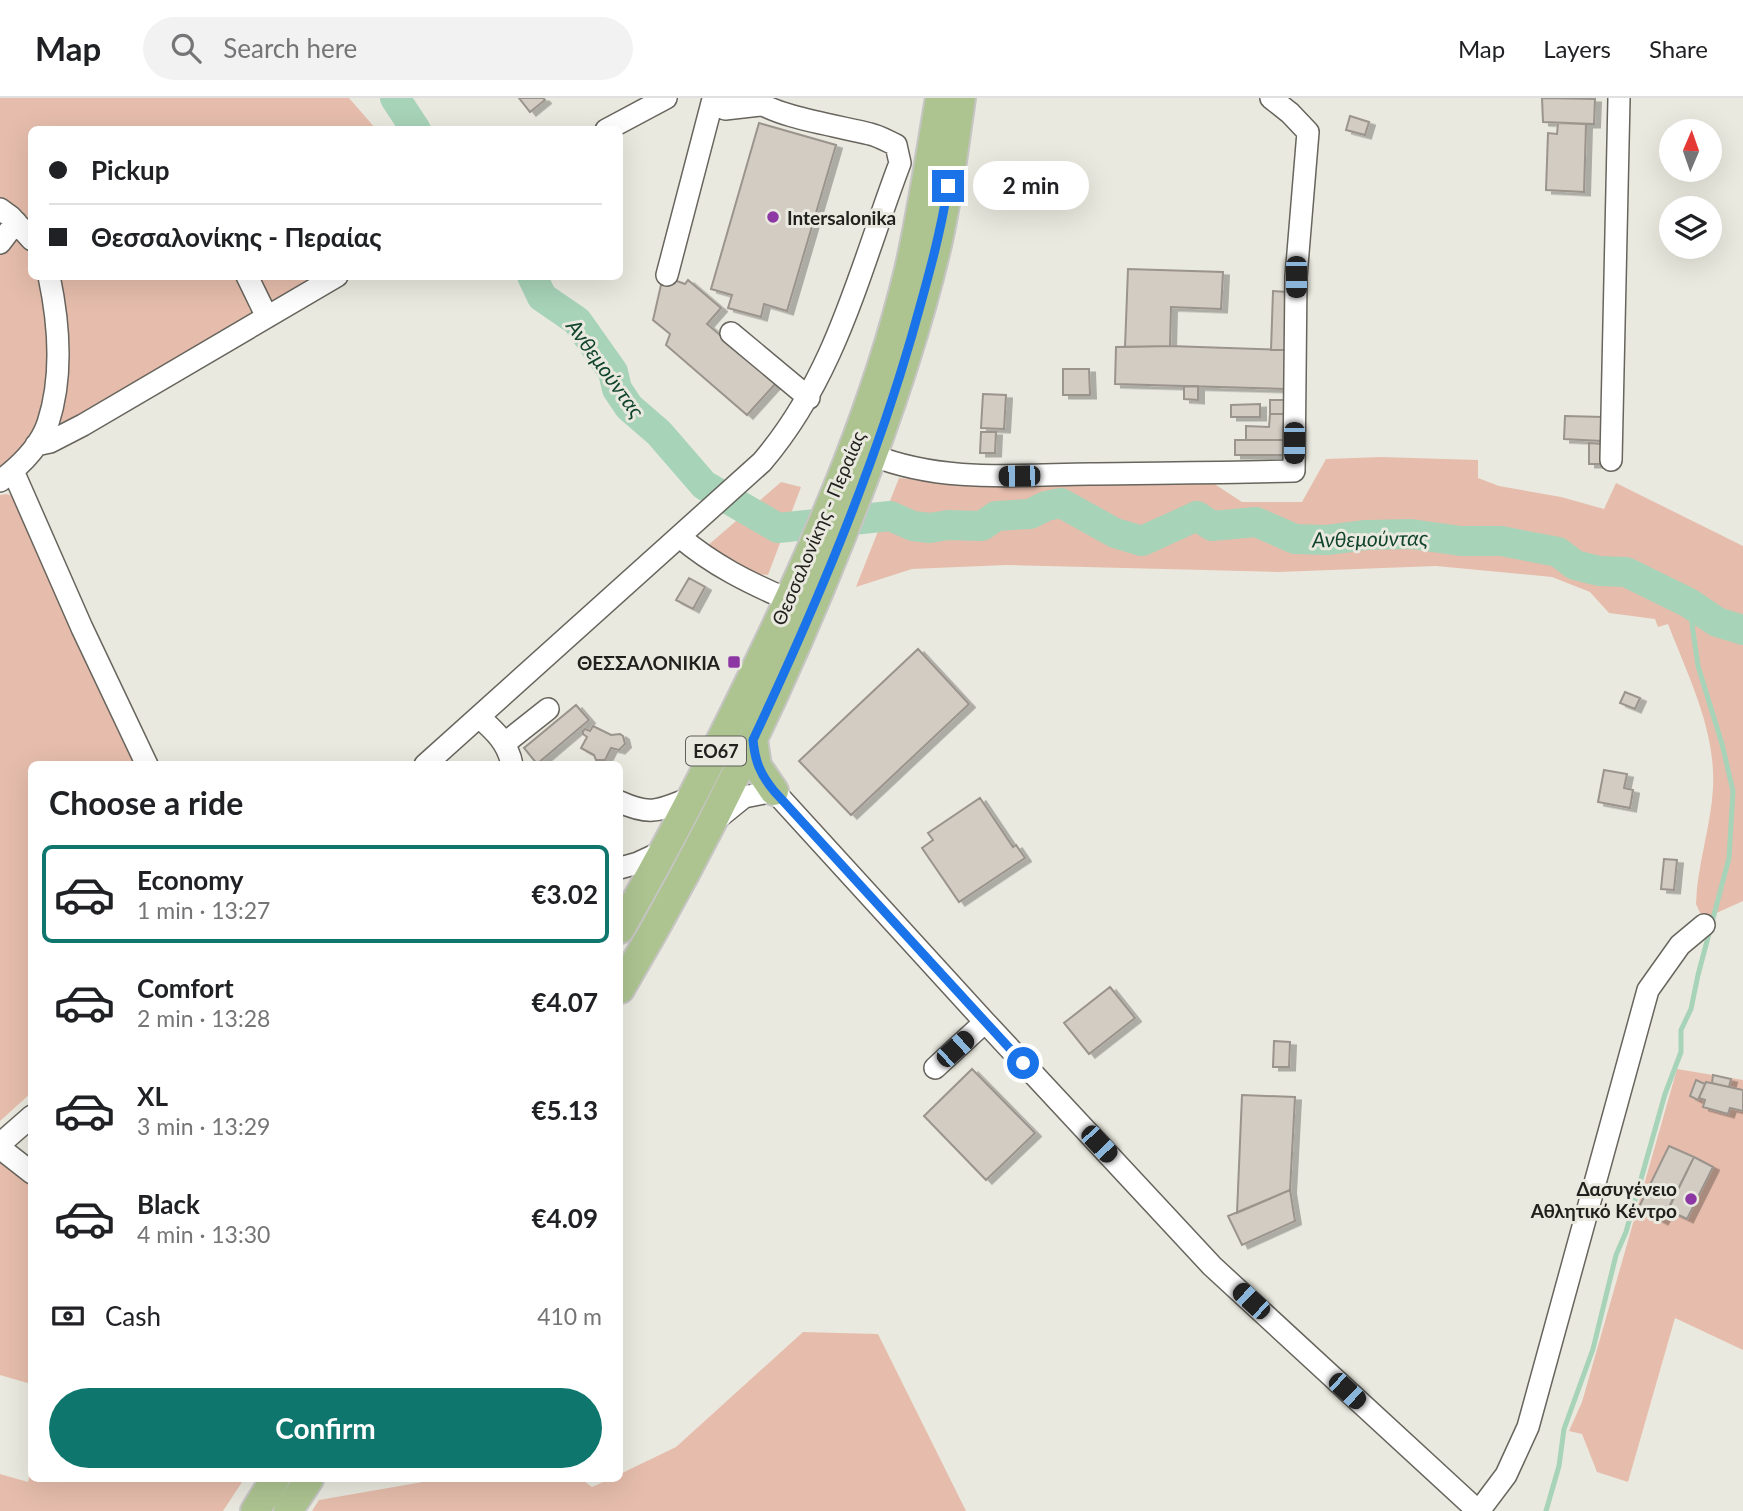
<!DOCTYPE html>
<html lang="en">
<head>
<meta charset="utf-8">
<style>
	body { margin:0; font-family:Lato,sans-serif; background:#f2f2f2; color:#202124; height:100vh; display:flex; flex-direction:column; font-size:26px; white-space:nowrap }
	* { box-sizing:border-box; margin:0 }
	p { font-size:23px; color:#757577 }
	.icon { flex:none; width:38px; height:38px; fill:none; stroke:currentColor; stroke-width:2; stroke-linecap:round; stroke-linejoin:round }
	.map { position:relative; flex:1; overflow:hidden }
	.sheet { position:absolute; left:28px; top:663px; width:595px; height:721px; display:flex; flex-direction:column; background:#fff; border-radius:10px; box-shadow:0 7px 28px #0002 }
	.sheet>* { flex:none }
	.hud { position:absolute; left:28px; top:28px; width:595px; height:154px; border-radius:10px; box-shadow:0 7px 28px #0002; display:grid; align-content:center; height:154px; padding:0 21px; background:#fff }
	.needle { width:46px; rotate:2deg }
	.buttons { position:absolute; left:1659px; top:21px; display:grid; gap:14px }
	.buttons a { display:grid; place-items:center; width:63px; height:63px; border-radius:50%; background:#fff; box-shadow:0 7px 28px #0002; font-size:35px }
	.end { position:absolute; width:32px; height:32px; margin:-16px; border:9px solid #1a73e8; background:#fff; box-shadow:0 0 0 4px #fff }
	.from { border-radius:50% }
	.bubble { position:absolute; height:49px; border-radius:24px; background:#fff; box-shadow:0 7px 28px #0002; font-size:23px; font-weight:700; line-height:49px; text-align:center }
	.car { position:absolute; width:21px; height:42px; margin:-21px -10px; border-radius:9px; box-shadow:0 0 5px 2px #0007; background:linear-gradient(#222 24%,#8ab4d8 0 40%,#222 0 76%,#8ab4d8 0 86%,#222 0) }
	.hud b { display:flex; align-items:center; gap:24px; height:66px; font-size:26px }
	.hud b+b { border-top:2px solid #e0e0e0 }
	.hud i { width:18px; height:18px; background:#202124 }
	ul { padding:0; list-style:none }
	li { display:flex; align-items:center; gap:21px; height:98px; margin:0 14px 10px; padding:0 7px; border:4px solid transparent; border-radius:10px }
	li div { flex:1 }
	li b { display:block; font-size:26px }
	li em { font-style:normal; font-weight:700 }
	li.active { border-color:#0f766e }
	li>.icon { width:63px; height:63px; stroke-width:1.5 }
	h2 { padding:0 21px; font-size:32px; line-height:84px }
	.pay { display:flex; align-items:center; gap:18px; height:77px; padding:0 21px; font-size:26px }
	.pay p { margin-inline-start:auto }
	.primary-button { display:flex; gap:14px; margin-top:auto; padding:14px 21px }
	.primary-button a { flex:1; height:80px; border-radius:42px; background:#0f766e; color:#fff; font-size:28px; font-weight:700; line-height:80px; text-align:center }
	header { display:flex; align-items:center; gap:42px; box-sizing:border-box; height:98px; padding:0 35px; background:#fff; border-bottom:2px solid #e0e0e0 }
	header strong { font-size:33px }
	nav { display:flex; gap:38px; margin-inline-start:auto; font-size:24px }
	.search { width:490px; height:63px; background:#f2f2f2; display:flex; align-items:center; gap:18px; box-sizing:border-box; padding:0 24px; border-radius:38px; color:#757577; font-size:26px }
	.map>svg:first-child { display:block }
</style>
</head>
<body>
<header>
<strong>Map</strong>
<div class="search"><svg class="icon" aria-label="search" viewBox="0 0 24 24"><circle cx="10" cy="10" r="6"/><path d="M15 15l6 6"/></svg>Search here</div>
<nav><a>Map</a><a>Layers</a><a>Share</a></nav>
</header>
<div class="map">
<svg width="1743" height="1413" viewBox="0 0 1743 1413">
	<defs>
		<filter id="shadow"><feDropShadow dx="6" dy="3.5" stdDeviation="0" flood-color="#0004"/></filter>
	</defs>
	<rect width="100%" height="100%" fill="#eae9df"/>
	<path fill="#e6bdac" d="M0,0H349L376,31L32,32L31,130L0,101Z
		M16,133L31,153L32,178L41,179C46,228 58,309 25,350C19,359 8,365 0,371V156Z
		M56,179H317L71,325L63,326L58,321Z
		M1381,359L1478,362V380L1499,388L1561,399L1604,411L1616,385L1743,448V803L1703,821L1696,806C1697,767 1711,729 1713,690C1716,632 1688,578 1668,526L1658,529L1655,521L1609,515L1590,494L1552,479L1436,468L1278,474L1006,467L912,471L856,489L899,380L930,382L1210,383L1242,404H1302L1326,361Z
		M781,384L801,389L768,477L755,476L706,449Z
		M7,396L15,399L138,667H32L31,995L0,1023V397Z
		M1677,971L1743,982V1252L1675,1220L1628,1384L1597,1374L1582,1336L1569,1333L1582,1304Z
		M4,1060L31,1082V1286L0,1277V1063Z
		M803,1234L878,1236L966,1413H312L319,1402L440,1381H581L592,1389L610,1381H620V1376L676,1349Z
		M31,1372L32,1381H244L223,1413H0V1376L28,1384Z"/>
	<g fill="none" stroke-linecap="round" stroke-linejoin="round">
		<path stroke="#a7d3b8" stroke-width="5" d="M1546,1413L1559,1368L1564,1331L1593,1251L1616,1157L1626,1134L1665,996L1681,954V932L1691,911L1698,877L1729,760L1733,693L1722,646L1698,568L1689,505"/>
		<path stroke="#a7d3b8" stroke-width="30" d="M395,0L416,32
			M532,178L542,199L577,223L613,274L617,291L629,309L659,335L704,387L778,430L890,418L913,428L930,430L948,427L982,428L996,418L1030,416L1046,408L1061,405L1115,435L1142,443L1197,418L1212,428L1256,424L1295,441L1327,442L1366,437L1411,436L1461,443H1501L1558,454L1575,467L1599,473L1626,474L1689,505L1717,524L1743,532"/>
	</g>
	<path fill="#d2ccc3" stroke="#9b948d" stroke-width="2" filter="url(#shadow)" d="M519,0H543L545,2L530,14Z
		M1542,0L1595,1L1594,26L1543,24Z
		M1350,18L1369,24L1365,37L1346,32Z
		M759,25L836,47L787,213L764,206L761,219L728,210L732,197L711,191Z
		M1558,25L1586,26L1584,94L1546,92L1548,35L1557,36Z
		M1128,171L1223,174L1221,211L1171,209L1170,248L1125,249Z
		M663,178L685,186L688,182L721,210L707,226L776,285L747,317L666,247L670,236L653,222Z
		M1273,193L1286,194L1285,252H1271Z
		M1170,248L1285,252V291L1115,286L1116,249Z
		M1063,271H1089L1090,297H1063Z
		M1184,288H1198V302L1184,301Z
		M983,296L1006,297L1004,331L981,330Z
		M1270,302H1285V316H1270Z
		M1260,306V319H1231V307Z
		M1270,316H1285V342H1246V328L1269,329Z
		M1565,318L1603,319L1602,343L1564,341Z
		M981,334H996L995,355H980Z
		M1235,342H1285V357H1235Z
		M1589,345L1602,346L1601,366H1589Z
		M689,480L705,489L693,511L676,502Z
		M918,551L969,606L851,717L799,663Z
		M1625,594L1640,600L1635,611L1620,605Z
		M576,607L589,622L537,666L524,650Z
		M593,628L611,637L620,636L623,638L625,646L619,652L611,650L605,662H596L594,657L581,650L587,639L583,636V633L585,631L590,633Z
		M1604,672L1627,676L1624,690L1633,692L1630,710L1598,704Z
		M980,700L1013,749L1016,747L1025,760L959,804L922,750L933,742L928,735Z
		M1664,761L1677,762L1674,792L1661,791Z
		M1110,889L1135,920L1089,956L1064,925Z
		M1274,943L1290,944L1289,969H1273Z
		M972,971L1035,1035L986,1082L924,1018Z
		M1713,977L1731,981L1729,989L1712,985Z
		M1696,982L1705,986L1698,1002L1690,998Z
		M1706,984L1743,992V1013L1730,1010L1728,1016L1703,1009L1705,1002L1699,1000Z
		M1242,997L1295,999L1290,1092L1237,1115Z
		M1669,1048L1694,1059L1662,1123L1638,1111Z
		M1694,1059L1713,1069L1687,1121L1668,1112Z
		M1290,1092L1295,1123L1242,1147L1228,1118Z"/>
	<g fill="none" stroke-linecap="round" stroke-linejoin="round">
		<g stroke="#67655d" stroke-width="24">
			<path id="minor" d="M713,0L725,11L760,7
				M606,32L666,0
				M0,111L11,119L32,142
				M0,145L16,124
				M667,177L713,1
				M247,178L267,219
				M731,235L809,300
				M36,347L50,344L83,327L337,178
				M872,357C942,385 1016,377 1090,376C1158,375 1226,375 1294,373L1296,179L1308,34L1290,15L1271,0
				M1611,362L1619,0
				M13,373L82,530L147,667
				M0,383C20,368 40,349 48,325C63,279 59,225 49,178
				M680,439C713,467 749,485 789,502
				M479,619C495,633 508,645 512,667
				M505,645L548,611
				M425,667L762,364C837,276 860,170 900,65L896,47C887,43 879,38 870,36C844,29 769,18 754,0
				M620,704C653,719 661,711 693,699
				M718,720L744,699L774,693L985,924L1212,1168L1478,1413
				M620,770L638,765L666,752
				M935,970L985,924
				M0,1046L32,1018
				M0,1050L32,1075
				M1479,1413L1506,1377L1528,1329L1648,892L1680,847L1704,827"/>
		</g>
		<g stroke="#c6c5c4" stroke-width="32">
			<path id="major" d="M753,642L757,668L774,693
				M620,831C672,741 719,648 764,554C823,431 877,305 909,172C922,115 930,58 940,0
				M620,891C706,746 779,595 841,439C879,344 914,246 937,147C948,99 954,49 961,0
				M255,1413L275,1381
				M288,1413L309,1381"/>
		</g>
		<use href="#minor" stroke="#fff" stroke-width="21"/>
		<use href="#major" stroke="#adc491" stroke-width="28"/>
	</g>
	<g fill="none" stroke-linecap="round" stroke-linejoin="round">
		<path stroke="#1a73e8" stroke-width="9" d="M948,88C940,139 926,187 912,237C872,376 815,510 753,642C755,663 760,676 774,693L1023,965"/>
	</g>
	<g fill="#8c37a4" stroke="#eae9df" stroke-width="2.5">
		<circle cx="773" cy="119" r="7"/>
		<rect x="727" y="557" width="14" height="14" rx="3.5"/>
		<circle cx="1691" cy="1101" r="7"/>
	</g>
	<g text-anchor="middle" dominant-baseline="central" stroke-width="6" stroke-linejoin="round" paint-order="stroke">
		<rect fill="#eae9df" stroke="#5e5d58" stroke-width="2" x="686" y="638.5" width="60" height="29" rx="5"/>
		<g font-size="18" font-weight="bold" fill="#22211e">
			<text x="716" y="653">ΕΟ67</text>
		</g>
		<g font-size="19" font-weight="bold" fill="#22211e" stroke="#eae9df" text-anchor="end">
			<text x="787" y="119" text-anchor="start">Intersalonika</text>
			<text x="720" y="564">ΘΕΣΣΑΛΟΝΙΚΙΑ</text>
			<text x="1677" y="1090">Δασυγένειο<tspan x="1677" dy="22">Αθλητικό Κέντρο</tspan></text>
		</g>
		<g font-size="19" fill="#22211e" stroke="#eae9df">
			<text transform="translate(818 430) rotate(-67)">Θεσσαλονίκης - Περαίας</text>
		</g>
		<g font-size="21" font-style="italic" fill="#10452c" stroke="#eae9df">
			<text transform="translate(606 270) rotate(54)">Ανθεμούντας</text>
			<text transform="translate(1370 440) rotate(-1)">Ανθεμούντας</text>
		</g>
	</g>
</svg>
<div class="buttons">
<a><svg class="needle" viewBox="-14 -14 28 28"><path d="M0-13l5 13h-10z" fill="#e53935"/><path d="M0 13l5-13h-10z" fill="#757577"/></svg></a>
<a><svg class="icon" aria-label="layers" viewBox="0 0 24 24"><path d="M12 4l9 5-9 5-9-5zM3 14l9 5 9-5"/></svg></a>
</div>
<i class="end from" style="left:1023px;top:965px"></i>
<i class="end" style="left:948px;top:88px"></i>
<div class="bubble" style="left:973px;top:63px;width:116px">2 min</div>
<i class="car" style="left:1296px;top:179px;rotate:180deg"></i>
<i class="car" style="left:1294px;top:345px;rotate:180deg"></i>
<i class="car" style="left:1019px;top:378px;rotate:269deg"></i>
<i class="car" style="left:955px;top:951px;rotate:48deg"></i>
<i class="car" style="left:1099px;top:1046px;rotate:137deg"></i>
<i class="car" style="left:1251px;top:1203px;rotate:313deg"></i>
<i class="car" style="left:1347px;top:1293px;rotate:133deg"></i>
<div class="hud">
<b><i class="from"></i>Pickup</b>
<b><i></i>Θεσσαλονίκης - Περαίας</b>
</div>
<section class="sheet">
<h2>Choose a ride</h2>
<ul>
<li class="active"><svg class="icon" aria-label="car" viewBox="0 0 24 24"><path d="M5 17H2v-5l4-1 3-4h7l3 4 3 1v5h-3M9 17h6M6 11h13"/><circle cx="7" cy="17" r="2"/><circle cx="17" cy="17" r="2"/></svg><div><b>Economy</b><p>1 min · 13:27</p></div><em>€3.02</em></li>
<li><svg class="icon" aria-label="car" viewBox="0 0 24 24"><path d="M5 17H2v-5l4-1 3-4h7l3 4 3 1v5h-3M9 17h6M6 11h13"/><circle cx="7" cy="17" r="2"/><circle cx="17" cy="17" r="2"/></svg><div><b>Comfort</b><p>2 min · 13:28</p></div><em>€4.07</em></li>
<li><svg class="icon" aria-label="car" viewBox="0 0 24 24"><path d="M5 17H2v-5l4-1 3-4h7l3 4 3 1v5h-3M9 17h6M6 11h13"/><circle cx="7" cy="17" r="2"/><circle cx="17" cy="17" r="2"/></svg><div><b>XL</b><p>3 min · 13:29</p></div><em>€5.13</em></li>
<li><svg class="icon" aria-label="car" viewBox="0 0 24 24"><path d="M5 17H2v-5l4-1 3-4h7l3 4 3 1v5h-3M9 17h6M6 11h13"/><circle cx="7" cy="17" r="2"/><circle cx="17" cy="17" r="2"/></svg><div><b>Black</b><p>4 min · 13:30</p></div><em>€4.09</em></li>
</ul>
<div class="pay"><svg class="icon" aria-label="cash" viewBox="0 0 24 24"><path d="M3 7h18v10H3z"/><circle cx="12" cy="12" r="2"/></svg>Cash<p>410 m</p></div>
<div class="primary-button"><a>Confirm</a></div>
</section>
</div>
</body>
</html>
